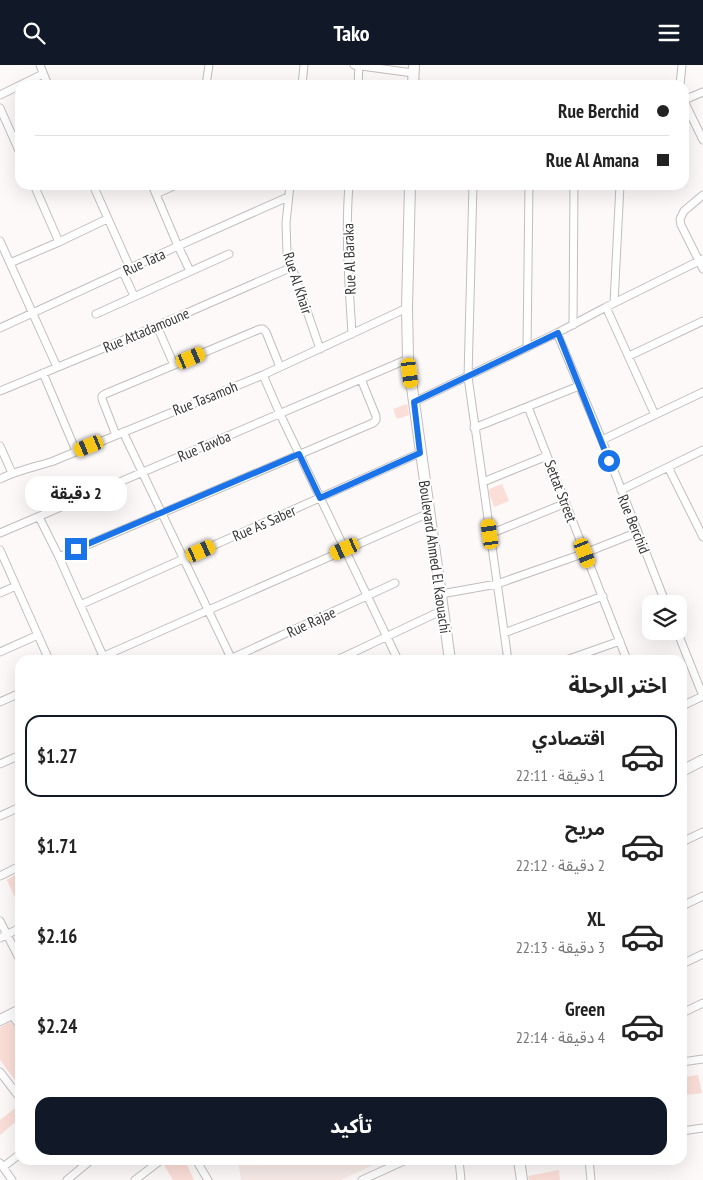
<!DOCTYPE html>
<html lang="ar">
<head>
<meta charset="utf-8">
<style>
	body { margin:0; font-family:"PT Sans Narrow","Noto Sans Arabic",sans-serif; background:#f2f2f2; color:#222; direction:rtl; height:100vh; display:flex; flex-direction:column; font-size:19px; white-space:nowrap }
	* { box-sizing:border-box; margin:0 }
	p { font-size:16px; color:#767676 }
	.icon { flex:none; width:28px; height:28px; fill:none; stroke:currentColor; stroke-width:2; stroke-linecap:round; stroke-linejoin:round }
	.map { position:relative; flex:1; overflow:hidden; direction:ltr }
	.panel { position:absolute; left:15px; top:590px; width:672px; height:510px; display:flex; flex-direction:column; background:#fff; border-radius:15px; box-shadow:0 5px 20px #0002; direction:rtl }
	.panel>* { flex:none }
	.hud { position:absolute; left:15px; top:15px; width:674px; height:110px; border-radius:15px; box-shadow:0 5px 20px #0002; direction:rtl; display:grid; align-content:center; height:110px; padding:0 20px; background:#fff }
	.controls { position:absolute; left:642px; top:530px; display:grid; gap:10px }
	.controls a { display:grid; place-items:center; width:45px; height:45px; border-radius:10px; background:#fff; box-shadow:0 5px 20px #0002; font-size:25px }
	.end { position:absolute; width:22px; height:22px; margin:-11px; border:6px solid #1a73e8; background:#fff; box-shadow:0 0 0 2px #fff }
	.from { border-radius:50% }
	.bubble { position:absolute; height:35px; border-radius:15px; background:#fff; box-shadow:0 5px 20px #0002; font-size:16px; font-weight:700; line-height:35px; text-align:center; direction:rtl }
	.car { position:absolute; width:15px; height:30px; margin:-15px -8px; border-radius:6px; box-shadow:0 0 4px 1px #0007; background:linear-gradient(#f5c518 24%,#345 0 40%,#f5c518 0 76%,#345 0 86%,#f5c518 0) }
	.hud b { display:flex; align-items:center; gap:18px; height:48px; font-size:19px }
	.hud b+b { border-top:1px solid #e0e0e0 }
	.hud i { width:12px; height:12px; background:#222 }
	ul { padding:0; list-style:none }
	li { display:flex; align-items:center; gap:15px; height:82px; margin:0 10px 8px; padding:0 10px; border:2px solid transparent; border-radius:15px }
	li div { flex:1 }
	li b { display:block; font-size:19px }
	li em { font-style:normal; font-weight:700 }
	li.active { border-color:#111827 }
	li>.icon { width:45px; height:45px; stroke-width:1.5 }
	h2 { padding:0 20px; font-size:22px; line-height:60px }
	.action { display:flex; gap:10px; margin-top:auto; padding:10px 20px }
	.action a { flex:1; height:58px; border-radius:15px; background:#111827; color:#fff; font-size:20px; font-weight:700; line-height:58px; text-align:center }
	header { display:flex; justify-content:space-between; align-items:center; height:65px; padding:0 20px; background:#111827; color:#fff; font-size:22px; font-weight:700 }
	.map>svg:first-child { display:block }
</style>
</head>
<body>
<header><svg class="icon" aria-label="menu" viewBox="0 0 24 24"><path d="M4 6h16M4 12h16M4 18h16"/></svg>Tako<svg class="icon" aria-label="search" viewBox="0 0 24 24"><circle cx="10" cy="10" r="6"/><path d="M15 15l6 6"/></svg></header>
<div class="map">
<svg width="703" height="1115" viewBox="0 0 703 1115">
	<rect width="100%" height="100%" fill="#fdf9f8"/>
	<path fill="#f8ebe8" d="M238,1095H384L341,1115H241Z"/>
	<path fill="#fbded7" d="M407,339L409,350L397,354L393,344Z
		M502,419L509,436L494,442L490,431L489,424Z
		M20,807V844L7,815Z
		M11,957L16,964L20,966V1022L0,995V962Z
		M698,1010L702,1028L685,1030L683,1012Z
		M20,1039V1053L0,1070V1055Z
		M170,1095H182L187,1100L194,1115H173L164,1100Z
		M559,1105L560,1115H529L528,1111Z"/>
	<g fill="none" stroke-linecap="round" stroke-linejoin="round">
		<g stroke="#c2bebd" stroke-width="9">
			<path id="street" d="M40,0L48,20
				M354,0L413,8
				M413,19L431,20
				M206,20L209,0
				M302,20L304,0
				M358,20L359,0
				M680,20L682,0
				M0,30L43,9
				M684,35L703,27
				M684,36L703,75
				M0,43L20,88
				M34,120L59,177
				M93,120L130,203
				M152,120L178,181L190,206
				M290,120L286,158L287,188L320,284
				M349,120C345,170 349,219 352,269
				M473,120L468,312L508,595
				M156,129L176,120
				M703,130L684,146L680,154L681,160L703,204
				M0,176L57,302
				M10,198L59,177L107,154
				M123,207L134,231
				M614,238L620,120
				M606,242L655,350
				M96,249L229,189
				M573,260L574,120
				M157,261L174,300
				M0,263L178,181L288,132
				M557,268L602,375L666,539
				M527,283L529,120
				M629,291L703,256
				M43,308L76,386
				M263,310L280,349L398,595
				M0,326L157,261L292,202
				M414,337L557,268L606,242L703,194
				M528,342L627,595
				M474,363L579,321
				M123,367L232,595
				M116,370L102,334V331L105,329L260,264H263L266,267L280,302
				M602,375L703,327
				M0,381L12,408
				M668,402L703,472
				M0,414C16,406 34,402 51,397L263,310L407,243
				M483,417L547,391
				M621,425L703,385
				M39,452L59,492L103,591
				M0,468L408,294
				M490,469L566,438
				M0,485L49,595
				M59,492L373,358L376,355V351L361,314
				M0,528L16,521
				M441,529L497,519L585,488L638,467
				M80,540L420,388
				M677,566L703,631
				M504,568L603,531
				M0,587L38,570
				M95,595L429,448
				M228,595L395,518
				M337,595L443,545
				M566,595L620,576
				M0,637L20,628
				M682,641L703,631
				M0,699L20,690
				M0,751L20,742
				M682,777L703,767
				M0,811L20,801
				M682,841L703,831
				M0,856L20,895
				M0,873L20,863
				M682,899L703,889
				M682,948L703,938
				M12,950L20,961
				M682,997L703,994
				M0,1007L20,1033
				M682,1066L703,1063
				M196,1095L208,1115
				M459,1095L461,1115
				M589,1095L591,1115
				M0,1098L12,1115
				M3,1102L20,1089
				M67,1115L91,1095
				M135,1115L161,1095
				M362,1115L406,1095"/>
		</g>
		<g stroke="#c2bebd" stroke-width="12">
			<path id="secondary" d="M413,20L414,0
				M410,120L407,243L408,294L450,595
				M682,706L703,695
				M0,955L20,945
				M519,1095L522,1115"/>
		</g>
		<use href="#street" stroke="#fff" stroke-width="7"/>
		<use href="#secondary" stroke="#fff" stroke-width="10"/>
	</g>
	<g fill="none" stroke-linecap="round" stroke-linejoin="round">
		<path stroke="#1a73e8" stroke-width="6" d="M76,484L299,389L320,433L420,388L414,337L558,268L609,396"/>
	</g>
	<g text-anchor="middle" dominant-baseline="central" stroke-width="4" stroke-linejoin="round" paint-order="stroke">
		<g font-size="15" fill="#383636" stroke="#fff">
			<text transform="translate(349 194) rotate(-92)">Rue Al Baraka</text>
			<text transform="translate(144 197) rotate(-25)">Rue Tata</text>
			<text transform="translate(298 218) rotate(72)">Rue Al Khair</text>
			<text transform="translate(146 265) rotate(-23)">Rue Attadamoune</text>
			<text transform="translate(205 333) rotate(-22)">Rue Tasamoh</text>
			<text transform="translate(204 381) rotate(-23)">Rue Tawba</text>
			<text transform="translate(561 426) rotate(69)">Settat Street</text>
			<text transform="translate(264 458) rotate(-24)">Rue As Saber</text>
			<text transform="translate(634 459) rotate(68)">Rue Berchid</text>
			<text transform="translate(435 492) rotate(82)">Boulevard Ahmed El Kaouachi</text>
			<text transform="translate(311 557) rotate(-25)">Rue Rajae</text>
		</g>
	</g>
</svg>
<div class="controls">
<a><svg class="icon" aria-label="layers" viewBox="0 0 24 24"><path d="M12 4l9 5-9 5-9-5zM3 14l9 5 9-5"/></svg></a>
</div>
<i class="end from" style="left:609px;top:396px"></i>
<i class="end" style="left:76px;top:484px"></i>
<div class="bubble" style="left:25px;top:411px;width:102px">2 دقيقة</div>
<i class="car" style="left:191px;top:293px;rotate:67deg"></i>
<i class="car" style="left:410px;top:308px;rotate:173deg"></i>
<i class="car" style="left:89px;top:381px;rotate:248deg"></i>
<i class="car" style="left:490px;top:469px;rotate:352deg"></i>
<i class="car" style="left:345px;top:484px;rotate:246deg"></i>
<i class="car" style="left:201px;top:486px;rotate:66deg"></i>
<i class="car" style="left:585px;top:488px;rotate:159deg"></i>
<div class="hud">
<b><i class="from"></i>Rue Berchid</b>
<b><i></i>Rue Al Amana</b>
</div>
<section class="panel">
<h2>اختر الرحلة</h2>
<ul>
<li class="active"><svg class="icon" aria-label="car" viewBox="0 0 24 24"><path d="M5 17H2v-5l4-1 3-4h7l3 4 3 1v5h-3M9 17h6M6 11h13"/><circle cx="7" cy="17" r="2"/><circle cx="17" cy="17" r="2"/></svg><div><b>اقتصادي</b><p>1 دقيقة · 22:11</p></div><em>$1.27</em></li>
<li><svg class="icon" aria-label="car" viewBox="0 0 24 24"><path d="M5 17H2v-5l4-1 3-4h7l3 4 3 1v5h-3M9 17h6M6 11h13"/><circle cx="7" cy="17" r="2"/><circle cx="17" cy="17" r="2"/></svg><div><b>مريح</b><p>2 دقيقة · 22:12</p></div><em>$1.71</em></li>
<li><svg class="icon" aria-label="car" viewBox="0 0 24 24"><path d="M5 17H2v-5l4-1 3-4h7l3 4 3 1v5h-3M9 17h6M6 11h13"/><circle cx="7" cy="17" r="2"/><circle cx="17" cy="17" r="2"/></svg><div><b>XL</b><p>3 دقيقة · 22:13</p></div><em>$2.16</em></li>
<li><svg class="icon" aria-label="car" viewBox="0 0 24 24"><path d="M5 17H2v-5l4-1 3-4h7l3 4 3 1v5h-3M9 17h6M6 11h13"/><circle cx="7" cy="17" r="2"/><circle cx="17" cy="17" r="2"/></svg><div><b>Green</b><p>4 دقيقة · 22:14</p></div><em>$2.24</em></li>
</ul>
<div class="action"><a>تأكيد</a></div>
</section>
</div>
</body>
</html>
